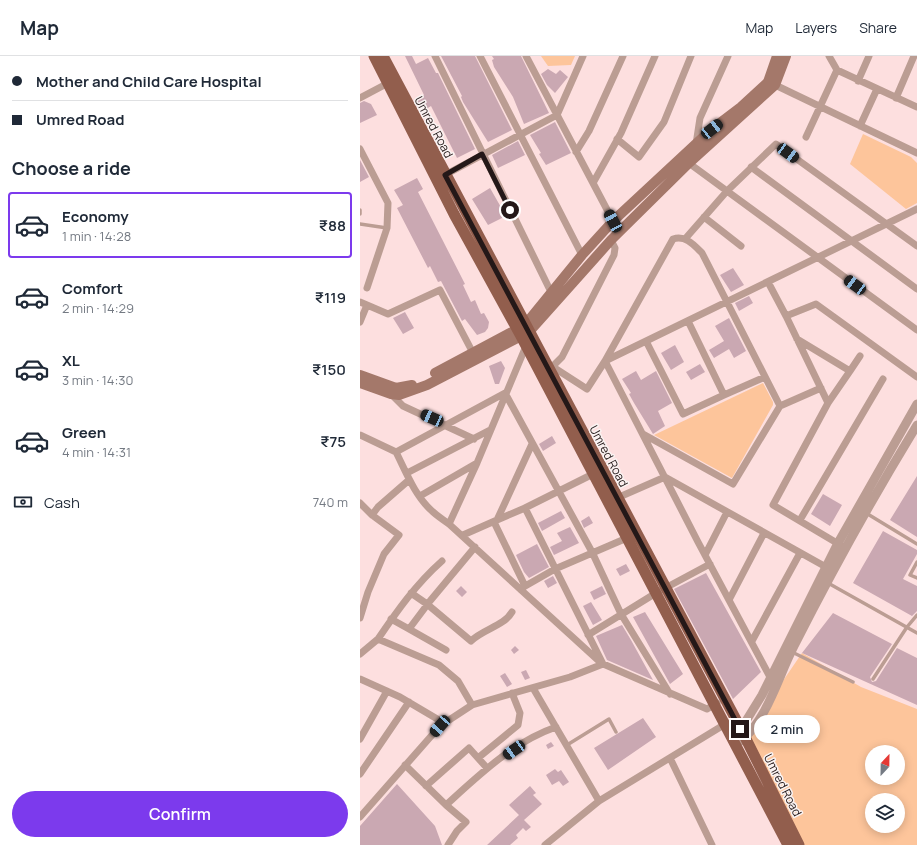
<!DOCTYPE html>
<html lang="en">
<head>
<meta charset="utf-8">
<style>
	body { margin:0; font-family:Manrope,sans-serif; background:#f6f6f7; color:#1f2937; height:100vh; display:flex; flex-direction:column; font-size:15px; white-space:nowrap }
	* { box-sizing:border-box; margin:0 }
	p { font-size:13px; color:#747a83 }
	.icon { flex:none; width:22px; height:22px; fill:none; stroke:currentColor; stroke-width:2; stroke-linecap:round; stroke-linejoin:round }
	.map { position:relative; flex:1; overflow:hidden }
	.side { display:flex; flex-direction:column; background:#fff; width:360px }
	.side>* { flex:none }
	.banner { display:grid; align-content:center; height:88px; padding:0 12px; background:#fff }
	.needle { width:26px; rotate:22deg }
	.tools { position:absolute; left:505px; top:689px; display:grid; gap:8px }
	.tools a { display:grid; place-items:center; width:40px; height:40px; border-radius:50%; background:#fff; box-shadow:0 2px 10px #0003; font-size:20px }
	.end { position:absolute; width:18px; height:18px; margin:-9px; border:5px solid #241818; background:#fff; box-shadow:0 0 0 2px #fff }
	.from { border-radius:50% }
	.bubble { position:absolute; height:28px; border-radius:14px; background:#fff; box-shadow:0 2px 10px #0003; font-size:13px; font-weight:600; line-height:28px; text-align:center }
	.car { position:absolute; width:12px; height:24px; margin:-12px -6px; border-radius:5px; box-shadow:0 0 3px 1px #0007; background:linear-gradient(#222 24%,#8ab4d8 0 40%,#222 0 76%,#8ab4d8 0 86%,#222 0) }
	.banner b { display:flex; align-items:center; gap:14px; height:38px; font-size:15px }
	.banner b+b { border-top:1px solid #e0e1e3 }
	.banner i { width:10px; height:10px; background:#1f2937 }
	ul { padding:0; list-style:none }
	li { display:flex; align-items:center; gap:12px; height:66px; margin:0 8px 6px; padding:0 4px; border:2px solid transparent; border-radius:4px }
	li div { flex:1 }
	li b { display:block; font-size:15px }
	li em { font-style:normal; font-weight:600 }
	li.selected { border-color:#7c3aed }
	li>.icon { width:36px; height:36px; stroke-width:1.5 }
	h2 { padding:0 12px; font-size:18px; line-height:48px }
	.pay { display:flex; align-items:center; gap:10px; height:44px; padding:0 12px; font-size:15px }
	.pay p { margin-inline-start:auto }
	.action { display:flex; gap:8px; margin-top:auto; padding:8px 12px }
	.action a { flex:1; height:46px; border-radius:24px; background:#7c3aed; color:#fff; font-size:16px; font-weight:600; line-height:46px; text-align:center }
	header { display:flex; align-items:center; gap:24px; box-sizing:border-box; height:56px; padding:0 20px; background:#fff; border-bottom:1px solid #e0e1e3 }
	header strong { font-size:19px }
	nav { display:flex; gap:22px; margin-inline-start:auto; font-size:14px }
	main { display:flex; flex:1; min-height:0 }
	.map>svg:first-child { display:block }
</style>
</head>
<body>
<header>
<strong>Map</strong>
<nav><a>Map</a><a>Layers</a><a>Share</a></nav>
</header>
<main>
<section class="side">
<div class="banner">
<b><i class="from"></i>Mother and Child Care Hospital</b>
<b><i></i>Umred Road</b>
</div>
<h2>Choose a ride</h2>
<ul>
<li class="selected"><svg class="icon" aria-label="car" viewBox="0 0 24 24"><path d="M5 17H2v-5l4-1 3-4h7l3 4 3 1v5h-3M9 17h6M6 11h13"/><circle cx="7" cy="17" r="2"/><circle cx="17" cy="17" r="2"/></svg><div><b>Economy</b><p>1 min · 14:28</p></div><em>₹88</em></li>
<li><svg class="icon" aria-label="car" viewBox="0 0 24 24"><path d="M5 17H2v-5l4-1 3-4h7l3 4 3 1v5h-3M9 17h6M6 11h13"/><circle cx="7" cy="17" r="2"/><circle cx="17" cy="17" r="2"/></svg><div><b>Comfort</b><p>2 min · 14:29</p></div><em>₹119</em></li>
<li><svg class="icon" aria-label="car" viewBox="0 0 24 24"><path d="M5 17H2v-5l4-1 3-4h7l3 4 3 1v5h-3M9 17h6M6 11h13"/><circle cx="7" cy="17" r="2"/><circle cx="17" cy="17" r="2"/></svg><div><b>XL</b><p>3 min · 14:30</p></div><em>₹150</em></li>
<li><svg class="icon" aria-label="car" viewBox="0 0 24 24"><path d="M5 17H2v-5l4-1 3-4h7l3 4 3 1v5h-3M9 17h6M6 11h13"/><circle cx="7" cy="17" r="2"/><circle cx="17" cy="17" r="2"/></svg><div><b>Green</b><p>4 min · 14:31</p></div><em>₹75</em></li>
</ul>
<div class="pay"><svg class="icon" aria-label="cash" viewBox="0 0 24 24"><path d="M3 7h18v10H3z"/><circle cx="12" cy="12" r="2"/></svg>Cash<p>740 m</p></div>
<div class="action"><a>Confirm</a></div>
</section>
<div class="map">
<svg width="557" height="789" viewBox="0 0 557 789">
	<rect width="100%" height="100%" fill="#fddfdf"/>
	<path fill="#fdc59b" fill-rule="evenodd" d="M181,0H215L211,9L188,10Z
		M503,78L551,101L557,107V147L546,153L490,108Z
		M403,327L413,346V349L372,422L294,379Z
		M442,597L501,631L557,653V789H439L384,682ZM512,696H538V722H512ZM512,744H538V770H512Z"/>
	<path fill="#caa8b2" d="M45,0H52L56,8L68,2L76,17H78L115,93L97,102L71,50L63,55L56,43L64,39Z
		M81,0H115L152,74L128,86L103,46L101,41L102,40Z
		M132,0H161L189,57L164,68L153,41L134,11L132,4L134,3Z
		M188,13L196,18L200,14L208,21L195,37L187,29L181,18Z
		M4,45L11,48L17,59L0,67V47Z
		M195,66L211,97L186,109L179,98L181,97L170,79Z
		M158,85L165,99L138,112L132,99Z
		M0,104L9,121L0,126Z
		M57,122L63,133L58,136L105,228L103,229L111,246L115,244L121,258L124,257L129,266L128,272L125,276L117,279L105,263L102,265L81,225L78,226L70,210L68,212L37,152L43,149L34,134Z
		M130,132L146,160L128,169L112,143Z
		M373,212L384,229L371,236L360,219Z
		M389,240L393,247L379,255L375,247Z
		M45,256L54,272L43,278L33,262Z
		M369,262L386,295L374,302L369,293L354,302L349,294L364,285L355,270Z
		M315,289L324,306L311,314L301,297Z
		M141,305L145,312L139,328H135L129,310Z
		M340,308L345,316L331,324L326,316Z
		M276,315L281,324L296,315L312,347L298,355L305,370L293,378L274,347L269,338L271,337L262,323Z
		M192,380L196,387L183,395L179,388Z
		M557,420V481L530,464Z
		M463,438L482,449L470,470L451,458Z
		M201,455L205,462L182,475L178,467Z
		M229,460L233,467L224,472L221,465Z
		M210,471L219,487L194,499L190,491L202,485L197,477Z
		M523,475L557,494V498L543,523L557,530V555L552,560L493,527Z
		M177,488L189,511L169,522L164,516L156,499Z
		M266,508L270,515L260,520L256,513Z
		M346,517L401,616L373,643L314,533Z
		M193,520L197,527L188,532L184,525Z
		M101,530L107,536L102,541L96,535Z
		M242,530L246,538L234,544L230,536Z
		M231,546L242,564L233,569L223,550Z
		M285,556L323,618L310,628L273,561Z
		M473,557L532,588L510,621L512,626L516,625L537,592L557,602V649L442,597Z
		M262,569L271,584L293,624L247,604L236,580Z
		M155,590L159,594L154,598L151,594Z
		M166,614L170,622L165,624L161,616Z
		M145,617L152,628L147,631L140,620Z
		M283,662L296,681L248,714L234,692Z
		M191,686L194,690L188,693L186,689Z
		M195,713L198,716L201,714L209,726L203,730L199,725L192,729L186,719Z
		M37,728L75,770L82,789H0V770Z
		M170,730L176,737L173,739L182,748L164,764L171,771L166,775L163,772L156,779L158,782L150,789H127L159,759L149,749Z"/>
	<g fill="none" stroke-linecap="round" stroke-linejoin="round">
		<path stroke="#bb9d93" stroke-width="3.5" d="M0,154V158
			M0,168L27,172
			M506,457L557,488
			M557,506L550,519L557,522
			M468,527L557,577
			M432,596L493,626
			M513,623L547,571L557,559
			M207,689L249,663L256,676"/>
		<path stroke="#bb9d93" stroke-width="7" d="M75,0L191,236
			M120,0L222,199
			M166,0L253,165
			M469,0L477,14
			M498,25L509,0
			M411,27L557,97
			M0,42L32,25
			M536,42L554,0
			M500,70L517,33
			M446,81L477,14L557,51
			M257,83L279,101L304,66L331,0
			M336,88L340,62L368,0
			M0,93L28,147L27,172L7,232
			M216,96L229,75L263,0
			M326,105L557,274
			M391,111L557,233
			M83,120L197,59L223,0
			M233,127L261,77L295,0
			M344,161L381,190
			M325,183L367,135L416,88L557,190
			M408,226L426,260L456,248L557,321
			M0,246L28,258L80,234L113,297
			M426,260L468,347L413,449L482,490
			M328,265L364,339L405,321
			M0,266L7,249
			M437,283L490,315L468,347
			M286,285L323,358L364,339
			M245,305L313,183C326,179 334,189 342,197L420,350L373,428L283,378
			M245,305L557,153
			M193,311L227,333L245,305L338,486L410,621
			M190,313L202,301L254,199L255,192L251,184
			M490,315L500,300
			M31,338L43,350L114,383
			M420,350L461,332
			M0,379L36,396L145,337L232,496L261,558L310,638
			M36,396C46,416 55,440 72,455C77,460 84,464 89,468
			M117,407L166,290L168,289
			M47,417L130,374
			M60,440L117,407L89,468L241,607L347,653L357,647
			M257,442L305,421L466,511
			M0,447L12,459L18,451L49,424
			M165,452L233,418
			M440,464L523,323
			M134,466L165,530
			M103,479L137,464L172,388
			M345,499L367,456
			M160,533L195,513L267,482
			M51,537L67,548L111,585C123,573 144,570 152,556
			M369,544L404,477
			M0,562L8,536L24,498L39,479L12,459
			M31,563L49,573L70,545L115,491
			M49,573L86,594
			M228,579L296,537L350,508
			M18,583C37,555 56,528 82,505
			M392,585L440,497
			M0,598L18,583L79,609L98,625L112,649L210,621L243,608L165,452L137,464
			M0,623L40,641L84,667
			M173,632L239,745
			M0,683L27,635
			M118,702L158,669L160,657L152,637
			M310,702L352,789
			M45,709L86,749
			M0,718L49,646
			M66,730L109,692L127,712
			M0,761L80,670L112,649
			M88,789L97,775L106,766L86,749C119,719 153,686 196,671
			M185,789L239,745L367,667"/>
		<path stroke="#bb9d93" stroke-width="9" d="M372,682L381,673L402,639L478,487L557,348
			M381,685C408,662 418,621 434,590C472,515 513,441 557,369"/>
		<path stroke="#a4786a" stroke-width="10" d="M75,317L165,269L222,199L253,165L352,73L381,51L408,26L417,0
			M0,319L36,332L52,329
			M0,327L31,338L39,339L67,329L169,276L251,184L329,107L415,29L426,0"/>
		<path stroke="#925e4d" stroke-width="11" d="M14,0L94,158L161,280L428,789
			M23,0L381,673L439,789"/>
	</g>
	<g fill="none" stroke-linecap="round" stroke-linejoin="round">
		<path stroke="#241818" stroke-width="5" d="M150,154L122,98L85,119L380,673"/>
	</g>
	<g text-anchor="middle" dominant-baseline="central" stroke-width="3" stroke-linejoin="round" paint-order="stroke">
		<g font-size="12" fill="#241818" stroke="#faf3f2">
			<text transform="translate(74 71) rotate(62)">Umred Road</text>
			<text transform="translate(249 400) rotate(62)">Umred Road</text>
			<text transform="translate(423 729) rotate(63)">Umred Road</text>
		</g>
	</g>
</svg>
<div class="tools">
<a><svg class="needle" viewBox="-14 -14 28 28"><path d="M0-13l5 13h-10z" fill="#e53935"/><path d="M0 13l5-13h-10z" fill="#747a83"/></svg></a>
<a><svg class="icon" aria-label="layers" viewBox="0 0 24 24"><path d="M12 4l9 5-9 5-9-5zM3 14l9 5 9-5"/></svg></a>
</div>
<i class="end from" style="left:150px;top:154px"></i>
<i class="end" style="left:380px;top:673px"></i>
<div class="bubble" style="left:394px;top:659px;width:66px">2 min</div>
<i class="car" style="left:352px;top:73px;rotate:52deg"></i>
<i class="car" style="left:428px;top:97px;rotate:126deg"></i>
<i class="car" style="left:253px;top:165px;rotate:332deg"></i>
<i class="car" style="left:495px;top:229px;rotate:306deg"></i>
<i class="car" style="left:72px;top:362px;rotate:294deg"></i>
<i class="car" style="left:80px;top:670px;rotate:221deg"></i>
<i class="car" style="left:154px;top:694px;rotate:236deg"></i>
</div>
</main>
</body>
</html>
